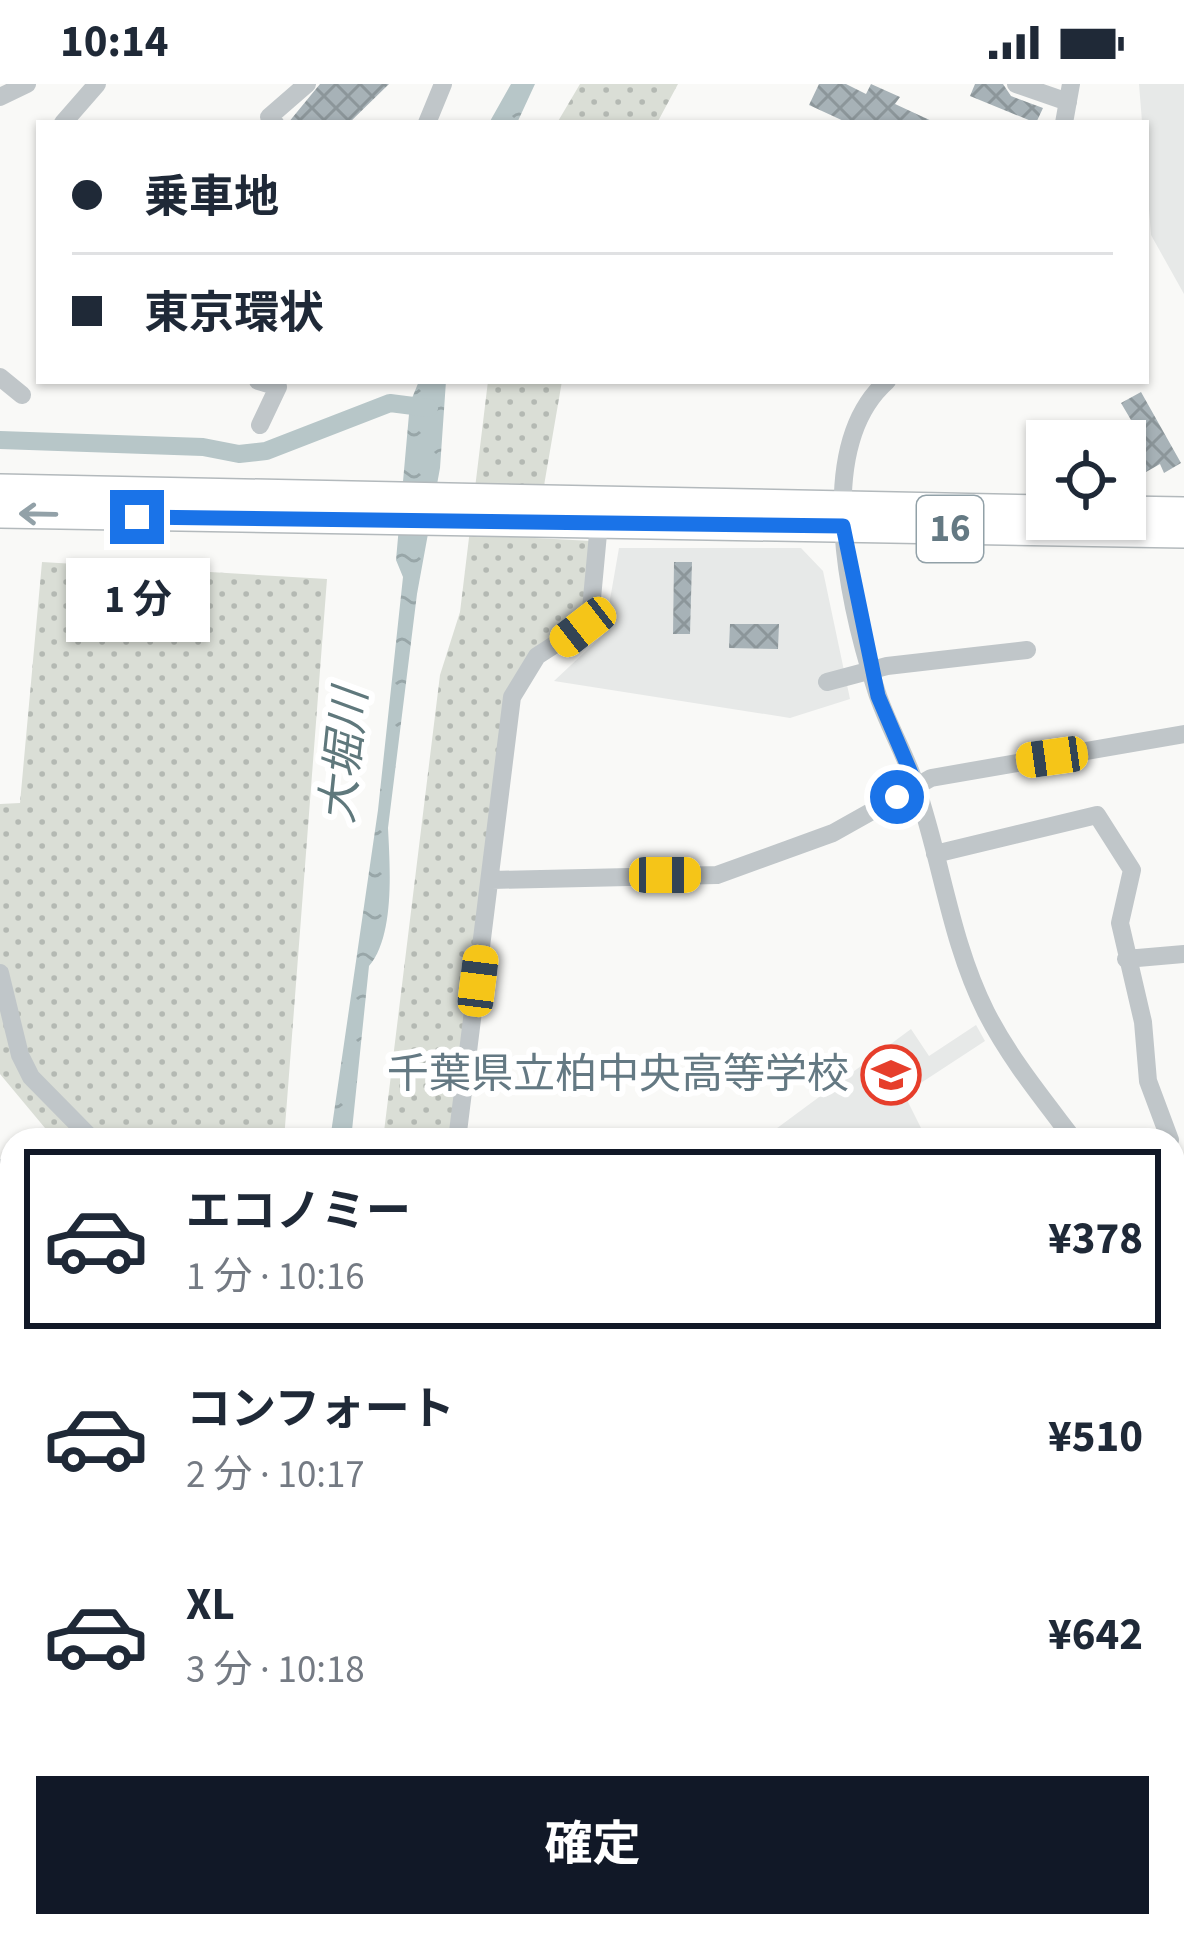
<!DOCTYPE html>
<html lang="ja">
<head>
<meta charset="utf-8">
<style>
	body { margin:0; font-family:"Source Sans 3","Noto Sans JP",sans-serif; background:#f2f2f3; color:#1f2937; height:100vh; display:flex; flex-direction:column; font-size:45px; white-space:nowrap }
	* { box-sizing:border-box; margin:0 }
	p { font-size:39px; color:#747a83 }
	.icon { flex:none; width:66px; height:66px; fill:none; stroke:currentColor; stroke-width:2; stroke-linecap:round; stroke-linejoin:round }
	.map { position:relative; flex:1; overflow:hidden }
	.sheet { position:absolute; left:0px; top:1044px; width:1185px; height:810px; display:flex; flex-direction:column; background:#fff; border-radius:36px 36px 0 0; box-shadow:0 3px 9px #0004 }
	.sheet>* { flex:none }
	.top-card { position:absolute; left:36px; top:36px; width:1113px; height:264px; border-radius:0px; box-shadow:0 3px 9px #0004; display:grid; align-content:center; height:264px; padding:0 36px; background:#fff }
	.buttons { position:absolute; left:1026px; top:336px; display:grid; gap:24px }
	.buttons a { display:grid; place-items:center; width:120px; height:120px; border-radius:0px; background:#fff; box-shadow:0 3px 9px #0004; font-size:60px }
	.end { position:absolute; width:54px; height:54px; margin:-27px; border:15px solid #1a73e8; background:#fff; box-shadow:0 0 0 6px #fff }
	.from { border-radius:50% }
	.bubble { position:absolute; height:84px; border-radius:0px; background:#fff; box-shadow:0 3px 9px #0004; font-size:39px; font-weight:700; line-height:84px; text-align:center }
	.car { position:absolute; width:36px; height:72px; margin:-36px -18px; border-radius:15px; box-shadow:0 0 9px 3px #0007; background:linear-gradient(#f5c518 24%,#345 0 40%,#f5c518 0 76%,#345 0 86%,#f5c518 0) }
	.top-card b { display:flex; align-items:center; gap:42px; height:114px; font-size:45px }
	.top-card b+b { border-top:3px solid #e0e1e3 }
	.top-card i { width:30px; height:30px; background:#1f2937 }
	ul { padding:21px 0 0; list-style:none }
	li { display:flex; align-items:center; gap:36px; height:180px; margin:0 24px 18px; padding:0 12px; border:6px solid transparent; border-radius:0px }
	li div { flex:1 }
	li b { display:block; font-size:45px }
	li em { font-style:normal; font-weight:700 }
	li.selected { border-color:#111827 }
	li>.icon { width:108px; height:108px; stroke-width:1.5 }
	.cta { display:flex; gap:24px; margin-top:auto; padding:24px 36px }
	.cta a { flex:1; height:138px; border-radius:0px; background:#111827; color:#fff; font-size:48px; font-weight:700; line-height:138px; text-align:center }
	.status { display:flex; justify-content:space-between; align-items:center; height:84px; padding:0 60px; background:#fff; direction:ltr }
	.status svg { height:33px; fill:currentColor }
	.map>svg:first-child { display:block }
</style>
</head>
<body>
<div class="status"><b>10:14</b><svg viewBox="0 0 49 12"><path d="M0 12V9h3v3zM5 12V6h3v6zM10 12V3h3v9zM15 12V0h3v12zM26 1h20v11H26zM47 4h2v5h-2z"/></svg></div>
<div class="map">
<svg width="1184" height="1854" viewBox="0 0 1184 1854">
	<defs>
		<pattern id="forest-crowns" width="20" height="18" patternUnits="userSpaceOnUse" patternTransform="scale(3)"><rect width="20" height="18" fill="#daded6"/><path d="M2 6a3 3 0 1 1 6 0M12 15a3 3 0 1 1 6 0" fill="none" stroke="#b4b9b3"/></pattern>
		<pattern id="park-dots" width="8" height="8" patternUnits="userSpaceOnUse" patternTransform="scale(3)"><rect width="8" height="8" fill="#daded6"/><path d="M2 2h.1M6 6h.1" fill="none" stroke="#b4b9b3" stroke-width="1.8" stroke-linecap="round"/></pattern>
		<pattern id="water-ripples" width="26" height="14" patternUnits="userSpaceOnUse" patternTransform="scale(3)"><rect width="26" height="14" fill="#b7c6c8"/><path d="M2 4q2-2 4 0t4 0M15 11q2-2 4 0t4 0" fill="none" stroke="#98a6a8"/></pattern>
		<pattern id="building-cross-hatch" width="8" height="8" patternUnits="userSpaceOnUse" patternTransform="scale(3)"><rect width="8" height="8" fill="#a7b2b7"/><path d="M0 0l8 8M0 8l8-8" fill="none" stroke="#8c969a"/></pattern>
	</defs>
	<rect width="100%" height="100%" fill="#f9f9f7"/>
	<path fill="#e7e9e8" d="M1139,0H1184V210L1151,151Z
		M619,464H801L823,487L850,615L790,634L554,597L604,550Z
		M976,941L985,957L904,1010L927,1056H761L911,945L929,972Z"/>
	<path fill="url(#forest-crowns)" d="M1173,1835L1184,1836V1854H1081L1126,1842H1173Z"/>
	<path fill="url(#park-dots)" d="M580,0H678L657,39H557Z
		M488,297H562L535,454L592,457C585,532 589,533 525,576L451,1056H383L440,591L460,528Z
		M42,478L327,495L284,1056H55L0,990V720L20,719Z"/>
	<path fill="url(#water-ripples)" d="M511,0H535L517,39H489Z
		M419,297H446L440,384L417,510L388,744C390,783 395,852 369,882L351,1056H330L378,726L403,493L396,476L410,319Z"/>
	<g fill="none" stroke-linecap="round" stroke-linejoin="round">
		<path stroke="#b7c6c8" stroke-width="18" d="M0,356L203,363L239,370L266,367L390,319L429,324"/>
		<path stroke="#b7c6c8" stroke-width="30" d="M252,1854L254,1842"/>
	</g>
	<path fill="url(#building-cross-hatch)" d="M320,0H389L349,39H288Z
		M819,0H846L866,10L871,0L900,13L895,20L936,39H848L809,21Z
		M975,0H1003L1011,12L1043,24L1036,39L970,12Z
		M1141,308L1181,379L1164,389L1160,380L1125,400V357H1094L1131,336L1121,319Z
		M674,478H692L690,550H673Z
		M730,540H779L778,565L729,564Z"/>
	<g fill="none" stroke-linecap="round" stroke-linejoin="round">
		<g stroke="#b3b9bc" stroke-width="30">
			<path id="highway" d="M0,404L1047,425
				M1125,426L1184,427
				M0,430L1184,450"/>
		</g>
		<path stroke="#c0c6c9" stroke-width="18" d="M1016,0L1068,18
			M0,13L27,0
			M63,39L97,0
			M275,39L269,33L307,0
			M427,39L443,0
			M1064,39L1071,0
			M0,293L22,311
			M258,297L278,303L260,341
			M887,297C811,364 850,525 877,609C888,641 905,670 916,702C942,778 950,856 986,928C1010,975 1043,1015 1074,1056
			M827,598L887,582L1027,566
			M935,770L1097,731L1132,786L1120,839L1143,938L1148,997L1170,1056
			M492,796L717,791L833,749L931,694L1184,650
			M1126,875L1184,870
			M0,889L20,971L31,993L93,1056
			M457,1056L512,613L537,572L582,543L591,525L599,439
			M1,1084L12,1096
			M0,1142L12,1135
			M1173,1180L1184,1193
			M0,1187L12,1206
			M0,1359L12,1353
			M0,1390L12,1412
			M0,1570L12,1563
			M1173,1572H1184
			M0,1649L12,1646
			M0,1731L12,1729
			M358,1854L360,1842"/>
		<use href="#highway" stroke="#fff" stroke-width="27"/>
	</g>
	<defs><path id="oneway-shaft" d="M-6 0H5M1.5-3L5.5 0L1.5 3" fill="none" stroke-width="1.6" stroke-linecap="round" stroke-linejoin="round" transform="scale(3)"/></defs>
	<use stroke="#92a1a8" href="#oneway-shaft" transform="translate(38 430) rotate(-179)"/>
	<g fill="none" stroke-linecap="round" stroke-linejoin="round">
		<path stroke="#1a73e8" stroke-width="15" d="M137,433L843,442L878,612L916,701L897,713"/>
	</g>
	<defs>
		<g id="school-ring" transform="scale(3)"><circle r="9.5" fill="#fff" stroke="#e63e2b" stroke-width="1.5"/><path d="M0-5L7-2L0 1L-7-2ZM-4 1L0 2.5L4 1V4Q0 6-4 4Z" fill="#e63e2b"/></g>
	</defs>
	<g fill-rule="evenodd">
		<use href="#school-ring" x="891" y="991"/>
	</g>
	<g text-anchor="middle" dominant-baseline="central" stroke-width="12" stroke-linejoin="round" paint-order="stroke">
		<rect fill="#fff" stroke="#92a1a8" stroke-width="3" x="917" y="412" width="66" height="66" rx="9"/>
		<g font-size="39" font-weight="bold" fill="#647983">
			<text x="950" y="445">16</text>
		</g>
		<g font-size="42" fill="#647983" stroke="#fff" text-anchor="end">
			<text x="849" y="991">千葉県立柏中央高等学校</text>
		</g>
		<g font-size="45" font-style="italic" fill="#5f787c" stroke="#fff">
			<text transform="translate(345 672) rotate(-84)">大堀川</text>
		</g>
	</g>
</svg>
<div class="buttons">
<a><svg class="icon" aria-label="locate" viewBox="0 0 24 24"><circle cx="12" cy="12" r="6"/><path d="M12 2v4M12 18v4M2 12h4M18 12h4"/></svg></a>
</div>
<i class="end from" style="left:897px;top:713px"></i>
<i class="end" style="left:137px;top:433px"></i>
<div class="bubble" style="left:66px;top:474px;width:144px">1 分</div>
<i class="car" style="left:583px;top:543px;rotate:232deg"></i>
<i class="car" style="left:1052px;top:673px;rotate:262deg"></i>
<i class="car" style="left:665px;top:791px;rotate:90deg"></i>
<i class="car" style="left:478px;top:897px;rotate:7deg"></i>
<div class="top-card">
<b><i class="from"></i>乗車地</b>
<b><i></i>東京環状</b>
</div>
<section class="sheet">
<ul>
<li class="selected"><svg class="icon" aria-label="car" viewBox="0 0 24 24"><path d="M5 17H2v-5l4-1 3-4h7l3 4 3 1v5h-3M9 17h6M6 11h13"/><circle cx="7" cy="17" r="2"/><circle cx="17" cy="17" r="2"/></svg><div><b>エコノミー</b><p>1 分 · 10:16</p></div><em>¥378</em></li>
<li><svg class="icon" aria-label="car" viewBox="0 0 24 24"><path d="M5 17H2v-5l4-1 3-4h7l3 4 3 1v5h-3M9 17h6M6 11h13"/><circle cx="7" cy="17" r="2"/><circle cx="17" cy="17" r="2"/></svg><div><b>コンフォート</b><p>2 分 · 10:17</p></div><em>¥510</em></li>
<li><svg class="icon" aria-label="car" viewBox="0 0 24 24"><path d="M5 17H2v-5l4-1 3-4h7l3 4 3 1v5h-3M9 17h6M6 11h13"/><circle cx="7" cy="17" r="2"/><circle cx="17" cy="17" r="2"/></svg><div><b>XL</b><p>3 分 · 10:18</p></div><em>¥642</em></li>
</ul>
<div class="cta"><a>確定</a></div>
</section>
</div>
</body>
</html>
